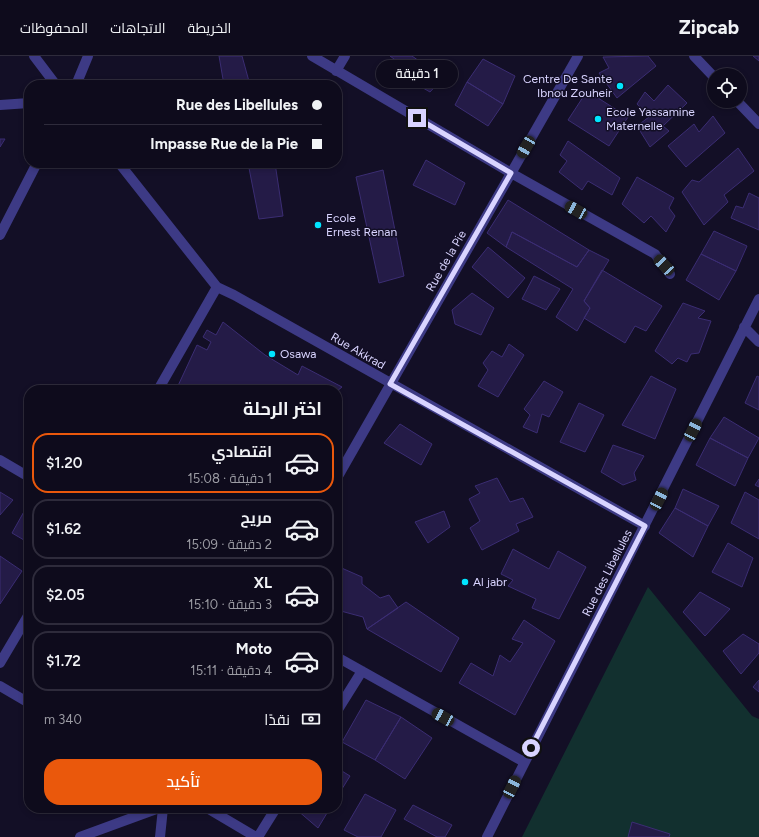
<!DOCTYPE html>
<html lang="ar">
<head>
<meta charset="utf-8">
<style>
	body { margin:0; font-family:Figtree,Cairo,sans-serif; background:#1c1929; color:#f1f3f6; direction:rtl; height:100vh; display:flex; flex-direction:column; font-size:15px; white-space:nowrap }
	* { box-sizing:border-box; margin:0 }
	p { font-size:13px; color:#9b9ba3 }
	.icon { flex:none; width:22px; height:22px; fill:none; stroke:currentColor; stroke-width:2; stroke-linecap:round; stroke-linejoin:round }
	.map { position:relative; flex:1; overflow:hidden; direction:ltr }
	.side { position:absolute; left:24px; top:329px; width:318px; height:428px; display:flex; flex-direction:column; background:#0e0b1c; border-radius:16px; box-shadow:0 2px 6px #0003,0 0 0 1px #2e2b3b; direction:rtl }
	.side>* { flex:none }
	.hud { position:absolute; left:24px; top:24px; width:318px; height:88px; border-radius:16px; box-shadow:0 2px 6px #0003,0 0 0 1px #2e2b3b; direction:rtl; display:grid; align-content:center; height:88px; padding:0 20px; background:#0e0b1c }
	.buttons { position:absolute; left:707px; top:12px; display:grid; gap:8px }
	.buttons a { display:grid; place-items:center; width:40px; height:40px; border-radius:50%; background:#0e0b1c; box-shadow:0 2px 6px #0003,0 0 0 1px #2e2b3b; font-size:20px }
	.end { position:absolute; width:18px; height:18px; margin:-9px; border:5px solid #d9d4ff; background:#111; box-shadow:0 0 0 2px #111 }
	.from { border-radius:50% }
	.bubble { position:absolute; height:28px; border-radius:14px; background:#0e0b1c; box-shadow:0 2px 6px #0003,0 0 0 1px #2e2b3b; font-size:13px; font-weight:600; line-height:28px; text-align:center; direction:rtl }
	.car { position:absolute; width:12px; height:24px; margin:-12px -6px; border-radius:5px; box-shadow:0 0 3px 1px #0007; background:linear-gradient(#222 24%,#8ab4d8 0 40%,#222 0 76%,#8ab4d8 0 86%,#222 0) }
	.hud b { display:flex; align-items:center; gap:14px; height:38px; font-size:15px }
	.hud b+b { border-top:1px solid #2e2b3b }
	.hud i { width:10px; height:10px; background:#f1f3f6 }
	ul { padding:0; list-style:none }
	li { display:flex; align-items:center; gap:12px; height:60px; margin:0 8px 6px; padding:0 12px; border:2px solid #2e2b3b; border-radius:16px }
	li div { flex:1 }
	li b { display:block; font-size:15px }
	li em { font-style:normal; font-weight:600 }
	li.selected { border-color:#ea580c }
	li>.icon { width:36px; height:36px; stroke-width:1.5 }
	h2 { padding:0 20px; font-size:18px; line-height:48px }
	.pay { display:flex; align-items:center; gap:10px; height:44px; padding:0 20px; font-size:15px }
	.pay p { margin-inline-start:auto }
	.action { display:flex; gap:8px; margin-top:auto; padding:8px 20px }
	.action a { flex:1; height:46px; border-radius:16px; background:#ea580c; color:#fff; font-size:16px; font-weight:600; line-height:46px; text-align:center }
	header { display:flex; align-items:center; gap:24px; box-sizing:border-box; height:56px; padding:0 20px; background:#0e0b1c; border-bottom:1px solid #2e2b3b }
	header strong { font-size:19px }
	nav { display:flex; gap:22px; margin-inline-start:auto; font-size:14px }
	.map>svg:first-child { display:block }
</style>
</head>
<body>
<header>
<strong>Zipcab</strong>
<nav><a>الخريطة</a><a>الاتجاهات</a><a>المحفوظات</a></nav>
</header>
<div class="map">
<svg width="759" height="781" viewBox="0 0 759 781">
	<rect width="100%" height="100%" fill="#130f26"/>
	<path fill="#12302f" d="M648,531L752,660L759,663V781H522Z"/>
	<path fill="#241b47" stroke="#3b2d73" d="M219,0H242L250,29H224Z
		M390,0H412L443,22L430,36L390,13L398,6Z
		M648,0L656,10L617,42L599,17L609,12L603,1Z
		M753,0H759V5Z
		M483,3L515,20L503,48L467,26Z
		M467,26L503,48L488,70L455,49Z
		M668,29L687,47L663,70L669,75L650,91L637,70L649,61L637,48L645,36L654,45Z
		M587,35L628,61L609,90L568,64Z
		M713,60L725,77L686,111L668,90L694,68L699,76Z
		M0,83H5L0,91Z
		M568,85L620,122L612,139L588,125L582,134L559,116L567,105L560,99Z
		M738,92L754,115L724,139L728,146L704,169L682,136L692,124L699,126Z
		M426,104L465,127L455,149L413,129Z
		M248,107H275L283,160L259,163Z
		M383,114L404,220L379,227L356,121Z
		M637,121L674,142L669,152L675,160L666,176L651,160L644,167L622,148Z
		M749,137L759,142V174L731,162L736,150L743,152Z
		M508,144L589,194L577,211L512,176L506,191L487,177Z
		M714,175L747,190L736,215L701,198Z
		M512,176L577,211L589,194L609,204L584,245L590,252L577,275L556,261L573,233L506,191Z
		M488,191L525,222L508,242L472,211Z
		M701,198L736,215L719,244L686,224Z
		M602,214L662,250L646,275L635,270L625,287L584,262L590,252L584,245Z
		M534,220L560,233L546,254L522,243Z
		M472,237L494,252L481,279L455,268L452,254Z
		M683,247L705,255L698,262L711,265L699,297L691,298L687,306L678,302L672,308L655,295Z
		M223,266L265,299L298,319L302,310L342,331L337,335L176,334L197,289L207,294L211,286L203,281L207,274L216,279Z
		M509,288L524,299L498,341L478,330L488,314L483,307L492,295L502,301Z
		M651,320L676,333L655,383L622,369Z
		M757,320L759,321V354L745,347Z
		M544,325L563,336L549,361L542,358L537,377L523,371L530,359L524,353Z
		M337,339L341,342L337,348Z
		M579,347L604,359L585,396L560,386Z
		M724,361L759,382L748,402L710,382Z
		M400,368L432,388L421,409L384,387Z
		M710,382L748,402L735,430L696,409Z
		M613,389L644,400L634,417L636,424L623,429L601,416Z
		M497,422L510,446L523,442L533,461L516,468L519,475L482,494L470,472L480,465L469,443L480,437L475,430Z
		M759,423V431L755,429Z
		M683,433L719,450L708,470L675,452Z
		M0,436L13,444L0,459Z
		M745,436L759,444V483L731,467Z
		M26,452L29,453V487L12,477Z
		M675,452L708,470L693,501L659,477Z
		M444,455L450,471L428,487L415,466Z
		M728,487L753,502L742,531L712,516Z
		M513,493L549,513L558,495L586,511L559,563L532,552L536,543L508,530L513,524L501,518Z
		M0,500L22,515L0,548Z
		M337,510L362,521V528L380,542L389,539L398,552L367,573L363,561L337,554Z
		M700,536L730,553L705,580L683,556Z
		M406,546L459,582L441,616L367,573Z
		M524,564L555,585L515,659L459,627L471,607L493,620L500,599L510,606L523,587L512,583Z
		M743,578L759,588V597L741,618L723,595Z
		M29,603V613L25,610Z
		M759,624V636L753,631Z
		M366,644L401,661L375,704L342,686Z
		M401,661L432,682L405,723L375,704Z
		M337,712L350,720L337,741Z
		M365,738L396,754L381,781H358L344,774Z
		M413,749L452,769L445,781H437L404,763Z
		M298,752H330L318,772L297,754Z
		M632,766L670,778L669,781H628Z"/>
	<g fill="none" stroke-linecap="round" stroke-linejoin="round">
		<path stroke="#3d3a85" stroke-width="10" d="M34,0L56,29
			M312,0L511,117L655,198L670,218
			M694,0L714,21
			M336,15L345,0
			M76,29L88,0
			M737,45L759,68
			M0,49L29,47
			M119,107L217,231L234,239L645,470
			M0,179L37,107
			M744,271L759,286
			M158,334L217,231
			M0,404L29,421
			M337,422L578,0
			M337,601L524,706
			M0,607L29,558
			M0,630L29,647
			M337,655L362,615
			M207,752L256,781
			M80,781L159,752
			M160,781L163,752
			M258,781L276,752
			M487,781L759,243"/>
	</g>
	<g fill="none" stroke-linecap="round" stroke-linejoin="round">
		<path stroke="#d9d4ff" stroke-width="5" d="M417,62L511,117L390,328L645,470L531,692"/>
	</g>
	<g fill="#00e5ff" stroke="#130f26" stroke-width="1.5">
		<circle cx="620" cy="30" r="4"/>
		<circle cx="598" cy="63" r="4"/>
		<circle cx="318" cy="169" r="4"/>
		<circle cx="272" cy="298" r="4"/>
		<circle cx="465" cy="526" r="4"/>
	</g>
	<g text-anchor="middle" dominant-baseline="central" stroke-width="3" stroke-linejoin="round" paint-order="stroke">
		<g font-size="12" fill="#d9d4ff" stroke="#130f26" text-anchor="start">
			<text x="612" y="23" text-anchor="end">Centre De Sante<tspan x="612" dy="14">Ibnou Zouheir</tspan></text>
			<text x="606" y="56">Ecole Yassamine<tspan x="606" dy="14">Maternelle</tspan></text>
			<text x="326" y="162">Ecole<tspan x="326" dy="14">Ernest Renan</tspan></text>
			<text x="280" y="298">Osawa</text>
			<text x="473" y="526">Al jabr</text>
		</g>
		<g font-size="12" fill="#d9d4ff" stroke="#130f26">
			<text transform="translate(446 205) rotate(-60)">Rue de la Pie</text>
			<text transform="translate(358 295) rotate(30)">Rue Akkrad</text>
			<text transform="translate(607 517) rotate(-63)">Rue des Libellules</text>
		</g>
	</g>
</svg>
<div class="buttons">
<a><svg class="icon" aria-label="locate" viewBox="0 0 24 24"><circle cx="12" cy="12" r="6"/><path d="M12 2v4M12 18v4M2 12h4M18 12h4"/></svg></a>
</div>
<i class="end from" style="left:531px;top:692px"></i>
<i class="end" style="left:417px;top:62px"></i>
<div class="bubble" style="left:376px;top:4px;width:82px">1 دقيقة</div>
<i class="car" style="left:526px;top:91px;rotate:210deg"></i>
<i class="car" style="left:576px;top:154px;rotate:299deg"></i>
<i class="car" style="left:664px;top:209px;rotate:317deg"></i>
<i class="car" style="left:693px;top:374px;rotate:27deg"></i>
<i class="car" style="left:659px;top:443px;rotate:27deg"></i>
<i class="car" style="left:443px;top:661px;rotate:299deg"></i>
<i class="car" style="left:512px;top:731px;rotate:26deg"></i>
<div class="hud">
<b><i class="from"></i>Rue des Libellules</b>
<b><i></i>Impasse Rue de la Pie</b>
</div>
<section class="side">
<h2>اختر الرحلة</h2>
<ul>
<li class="selected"><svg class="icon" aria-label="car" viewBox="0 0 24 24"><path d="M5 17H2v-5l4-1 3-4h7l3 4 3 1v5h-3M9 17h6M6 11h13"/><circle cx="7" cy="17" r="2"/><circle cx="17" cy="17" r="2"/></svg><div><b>اقتصادي</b><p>1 دقيقة · 15:08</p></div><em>$1.20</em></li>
<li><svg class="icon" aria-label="car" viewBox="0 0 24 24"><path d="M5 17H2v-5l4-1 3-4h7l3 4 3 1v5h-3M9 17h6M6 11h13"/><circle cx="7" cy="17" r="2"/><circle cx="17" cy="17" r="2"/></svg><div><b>مريح</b><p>2 دقيقة · 15:09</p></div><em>$1.62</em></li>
<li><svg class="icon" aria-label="car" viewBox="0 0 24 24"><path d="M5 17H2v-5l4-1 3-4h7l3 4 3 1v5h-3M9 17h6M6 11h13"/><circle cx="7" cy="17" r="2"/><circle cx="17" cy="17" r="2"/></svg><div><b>XL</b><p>3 دقيقة · 15:10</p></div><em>$2.05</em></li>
<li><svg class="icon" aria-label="car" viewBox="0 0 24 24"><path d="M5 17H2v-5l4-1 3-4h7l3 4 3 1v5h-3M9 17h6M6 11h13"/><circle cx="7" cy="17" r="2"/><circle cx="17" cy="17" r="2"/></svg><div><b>Moto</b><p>4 دقيقة · 15:11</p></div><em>$1.72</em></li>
</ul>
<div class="pay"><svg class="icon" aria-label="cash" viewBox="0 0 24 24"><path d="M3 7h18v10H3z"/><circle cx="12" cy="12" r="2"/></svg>نقدًا<p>340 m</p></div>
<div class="action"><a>تأكيد</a></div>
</section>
</div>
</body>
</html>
